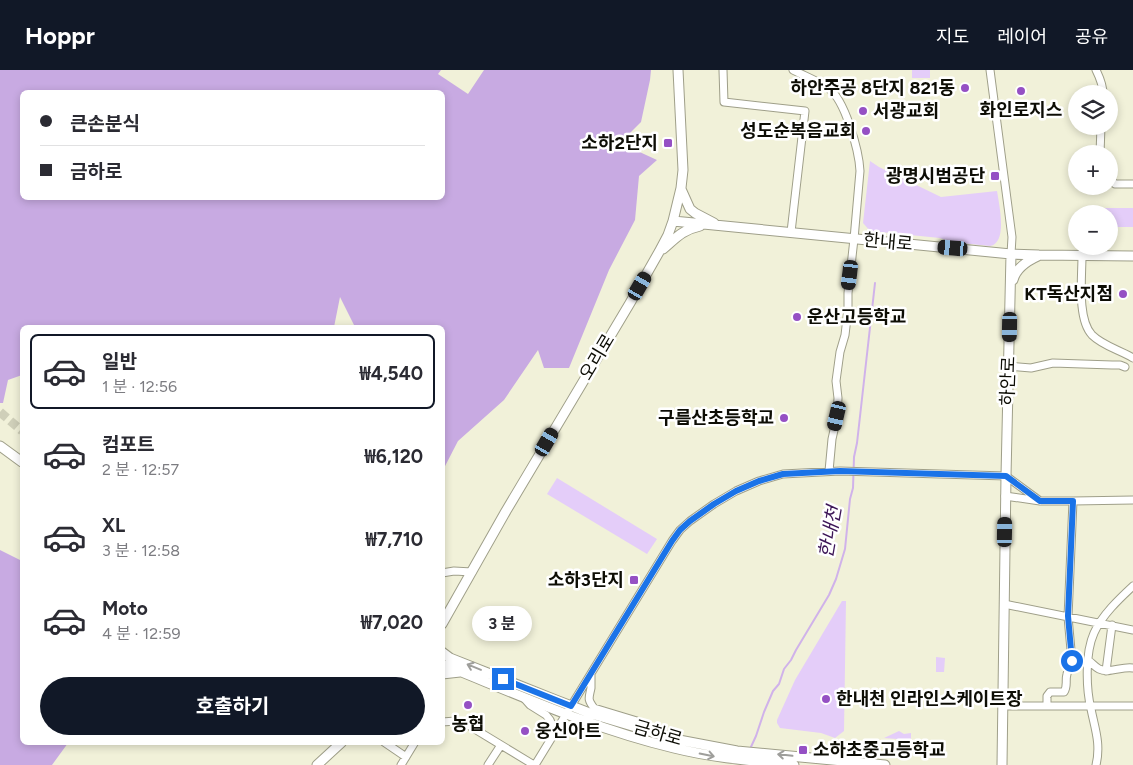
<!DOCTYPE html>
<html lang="ko">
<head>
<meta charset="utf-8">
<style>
	body { margin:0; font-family:Figtree,"Noto Sans KR",sans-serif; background:#f2f2f3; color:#2b2b33; height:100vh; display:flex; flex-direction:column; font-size:19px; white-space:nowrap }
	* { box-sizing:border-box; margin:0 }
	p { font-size:16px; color:#7c7c81 }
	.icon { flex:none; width:28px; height:28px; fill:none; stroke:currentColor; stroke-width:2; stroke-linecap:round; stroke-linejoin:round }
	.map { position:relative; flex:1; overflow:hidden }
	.drawer { position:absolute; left:20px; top:255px; width:425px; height:420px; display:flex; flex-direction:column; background:#fff; border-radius:8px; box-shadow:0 2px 8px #0003 }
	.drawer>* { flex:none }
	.top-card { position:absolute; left:20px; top:20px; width:425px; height:110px; border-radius:8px; box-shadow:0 2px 8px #0003; display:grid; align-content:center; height:110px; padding:0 20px; background:#fff }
	.fabs { position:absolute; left:1068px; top:15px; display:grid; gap:10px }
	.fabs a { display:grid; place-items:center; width:50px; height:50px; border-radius:50%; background:#fff; box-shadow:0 2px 8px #0003; font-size:25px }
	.end { position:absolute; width:22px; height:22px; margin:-11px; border:6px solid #1a73e8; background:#fff; box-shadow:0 0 0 2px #fff }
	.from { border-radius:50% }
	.bubble { position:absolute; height:35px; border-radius:18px; background:#fff; box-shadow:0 2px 8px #0003; font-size:16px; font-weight:700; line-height:35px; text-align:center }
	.car { position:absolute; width:15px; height:30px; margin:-15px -8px; border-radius:6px; box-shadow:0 0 4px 1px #0007; background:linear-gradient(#222 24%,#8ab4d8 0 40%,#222 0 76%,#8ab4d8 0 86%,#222 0) }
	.top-card b { display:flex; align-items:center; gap:18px; height:48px; font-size:19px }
	.top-card b+b { border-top:1px solid #e1e1e2 }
	.top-card i { width:12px; height:12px; background:#2b2b33 }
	ul { padding:9px 0 0; list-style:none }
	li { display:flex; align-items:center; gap:15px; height:75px; margin:0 10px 8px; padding:0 10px; border:2px solid transparent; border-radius:8px }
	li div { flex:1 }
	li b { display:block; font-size:19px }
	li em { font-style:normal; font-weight:700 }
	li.active { border-color:#111827 }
	li>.icon { width:45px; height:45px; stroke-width:1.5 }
	.action { display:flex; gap:10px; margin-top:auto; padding:10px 20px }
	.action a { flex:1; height:58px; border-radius:30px; background:#111827; color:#fff; font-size:20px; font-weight:700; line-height:58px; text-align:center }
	header { display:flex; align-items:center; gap:30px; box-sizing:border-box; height:70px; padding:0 25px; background:#111827; color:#fff }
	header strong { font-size:24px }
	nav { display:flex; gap:28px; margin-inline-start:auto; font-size:18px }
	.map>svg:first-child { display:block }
</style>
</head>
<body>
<header>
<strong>Hoppr</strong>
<nav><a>지도</a><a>레이어</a><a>공유</a></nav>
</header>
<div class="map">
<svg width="1133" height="695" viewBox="0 0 1133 695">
	<rect width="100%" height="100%" fill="#f1f1d9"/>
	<path fill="#e4cdf9" d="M912,0H930V8H912Z
		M870,91L879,97L941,127L997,121C999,134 1008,173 990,176L951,172L940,168L870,161L863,153Z
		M1104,138H1133V157H1109V144H1104Z
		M557,408L657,469L647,484L547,424Z
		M842,531H846L844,661L835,668L821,663L780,658L777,653V650L795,610Z
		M936,587L945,588L944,602H936Z
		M899,661L904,664L911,663V670L884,668Z"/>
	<path fill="#c8aae2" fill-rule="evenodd" d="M0,0H441L438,4L468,24L484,0H651L650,10L641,52L620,73L657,90L639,106L635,150L609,200L569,298H544L538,280L504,330L458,371L443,400L442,258L355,257L340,227L334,257L22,258V305L8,310L3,333H0ZM22,22H442V128H22Z
		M0,480L22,491V672L68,673L52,695H0Z"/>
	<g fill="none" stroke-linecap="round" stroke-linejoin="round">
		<path stroke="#d0b2ea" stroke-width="2" d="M750,679L756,666L764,642L773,621L779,614L784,599L791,590L796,580L829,525L836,509L845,479L850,429L853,418L854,387L857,373L875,213"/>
		<path stroke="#cfcfb9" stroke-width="9" stroke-dasharray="9 4.5" stroke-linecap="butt" d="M0,342L22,361"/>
		<g stroke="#9f9f89" stroke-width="9">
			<path id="minor" d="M723,0L724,32L805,41L791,162
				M793,0C805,6 818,11 828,18C845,29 859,81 860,101L854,169L848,223V239L845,265L840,282L836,311L838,328L837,347L832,369L829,401
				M990,0L1012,167L1011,184
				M1096,0C1100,8 1103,15 1103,24
				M1100,84L1101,56
				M1109,108L1115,114H1133
				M1082,186C1082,207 1077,249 1092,265C1103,276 1120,280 1133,288
				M1008,296L1031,298L1053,293L1112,295H1120L1125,297
				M1005,426L1040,431H1073L1133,430
				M442,503L454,501L472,502
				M1004,534L1133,560
				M1089,591C1092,593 1095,597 1099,599C1109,604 1122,596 1133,598
				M1106,601L1112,555
				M591,605C591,609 591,614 591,618C589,628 587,629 594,638L637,651L645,659
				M523,627L530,635L546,645L550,650L552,655V667
				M1003,636H1133
				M1047,636V626L1050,622H1064C1068,616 1065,611 1067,604C1068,599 1071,596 1072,591L1068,547L1073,431
				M442,652L456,651L468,655L534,695
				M384,672L406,687
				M401,695L415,672
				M488,695L501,675
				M535,695L672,471L680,460L690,451L714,434L736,421L759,411L783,404L840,401L1006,406L1040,431
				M1096,695C1101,674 1095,659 1091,639C1086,618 1085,583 1094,563C1102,545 1119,529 1133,516"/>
		</g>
		<g stroke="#9f9f89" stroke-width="11">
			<path id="major" d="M681,119L690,139L695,143L714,153
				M673,151L1011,184L1039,185L1133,186
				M663,179C676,168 682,160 700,156
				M1013,210C1016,198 1027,191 1038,186
				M0,376L22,392
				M442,554L506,441L630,233L659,182L668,165L673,151L681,118L683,100L678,0
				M442,582L450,588L556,630L592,644L679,670L737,681L885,695
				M442,594C519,625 594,659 674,678C714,688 754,691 794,695
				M442,604L460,602
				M317,695L342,672
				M1002,695L1006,406L1011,184"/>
		</g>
		<use href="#minor" stroke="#fff" stroke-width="7"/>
		<use href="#major" stroke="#fff" stroke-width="9"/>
	</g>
	<defs><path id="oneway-shaft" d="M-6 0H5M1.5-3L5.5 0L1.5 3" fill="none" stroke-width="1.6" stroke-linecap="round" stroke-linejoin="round" transform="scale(1.25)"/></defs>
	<g stroke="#9e9e9b">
		<use href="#oneway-shaft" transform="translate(474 597) rotate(-158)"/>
		<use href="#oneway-shaft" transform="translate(707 685) rotate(11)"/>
		<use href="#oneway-shaft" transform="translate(785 685) rotate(-174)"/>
	</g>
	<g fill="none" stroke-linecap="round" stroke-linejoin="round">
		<path stroke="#1a73e8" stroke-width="6" d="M503,609L571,636L672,471L680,460L690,451L714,434L736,421L759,411L783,404L840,401L1006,406L1040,431H1073L1068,546L1072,591"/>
	</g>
	<g fill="#9550c4" stroke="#fff" stroke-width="2">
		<circle cx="965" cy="18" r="5"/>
		<circle cx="1021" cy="21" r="5"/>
		<circle cx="863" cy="41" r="5"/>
		<circle cx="866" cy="61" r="5"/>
		<rect x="663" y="68" width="10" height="10" rx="2.5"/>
		<rect x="990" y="101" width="10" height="10" rx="2.5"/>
		<circle cx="1123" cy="224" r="5"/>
		<circle cx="797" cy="247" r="5"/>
		<circle cx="784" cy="348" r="5"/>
		<rect x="629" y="505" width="10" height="10" rx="2.5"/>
		<circle cx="826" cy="629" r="5"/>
		<circle cx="468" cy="635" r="5"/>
		<circle cx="525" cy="661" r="5"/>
		<rect x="798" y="675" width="10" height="10" rx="2.5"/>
	</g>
	<g text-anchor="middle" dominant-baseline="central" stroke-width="5" stroke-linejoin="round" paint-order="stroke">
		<g font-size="18" font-weight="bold" fill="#0d0d05" stroke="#fff" text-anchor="end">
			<text x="955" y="18">하안주공 8단지 821동</text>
			<text x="1021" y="40" text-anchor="middle">화인로지스</text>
			<text x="873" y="41" text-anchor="start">서광교회</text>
			<text x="856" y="61">성도순복음교회</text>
			<text x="658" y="73">소하2단지</text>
			<text x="985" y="106">광명시범공단</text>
			<text x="1113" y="224">KT독산지점</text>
			<text x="807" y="247" text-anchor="start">운산고등학교</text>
			<text x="774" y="348">구름산초등학교</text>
			<text x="624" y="510">소하3단지</text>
			<text x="836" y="629" text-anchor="start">한내천 인라인스케이트장</text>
			<text x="468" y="654" text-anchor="middle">농협</text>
			<text x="535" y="661" text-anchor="start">웅신아트</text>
			<text x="813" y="680" text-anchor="start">소하초중고등학교</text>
		</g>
		<g font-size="18" fill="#0d0d05" stroke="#fff">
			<text transform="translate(888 172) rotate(5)">한내로</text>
			<text transform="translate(597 287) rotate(-59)">오리로</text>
			<text transform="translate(1008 311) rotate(-88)">하안로</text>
			<text transform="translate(658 663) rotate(16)">금하로</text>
		</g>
		<g font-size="19" font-style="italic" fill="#3d1657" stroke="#fff">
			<text transform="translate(830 462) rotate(-80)">한내천</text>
		</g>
	</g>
</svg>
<div class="fabs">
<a><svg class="icon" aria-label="layers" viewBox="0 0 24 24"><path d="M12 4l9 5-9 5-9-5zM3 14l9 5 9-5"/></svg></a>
<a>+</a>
<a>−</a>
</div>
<i class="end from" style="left:1072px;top:591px"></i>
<i class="end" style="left:503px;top:609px"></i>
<div class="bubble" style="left:472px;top:536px;width:60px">3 분</div>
<i class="car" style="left:953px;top:178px;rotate:275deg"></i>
<i class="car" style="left:850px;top:205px;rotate:187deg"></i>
<i class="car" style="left:640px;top:216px;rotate:30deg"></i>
<i class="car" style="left:1010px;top:257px;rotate:181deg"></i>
<i class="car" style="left:837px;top:346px;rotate:193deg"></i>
<i class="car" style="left:547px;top:372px;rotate:30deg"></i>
<i class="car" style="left:1005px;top:462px;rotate:1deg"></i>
<div class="top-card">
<b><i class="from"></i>큰손분식</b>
<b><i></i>금하로</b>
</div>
<section class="drawer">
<ul>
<li class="active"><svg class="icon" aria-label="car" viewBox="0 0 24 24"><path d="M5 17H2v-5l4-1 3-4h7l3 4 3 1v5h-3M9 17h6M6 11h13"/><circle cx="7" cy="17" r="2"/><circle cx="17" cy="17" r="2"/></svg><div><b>일반</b><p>1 분 · 12:56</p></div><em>₩4,540</em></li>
<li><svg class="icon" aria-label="car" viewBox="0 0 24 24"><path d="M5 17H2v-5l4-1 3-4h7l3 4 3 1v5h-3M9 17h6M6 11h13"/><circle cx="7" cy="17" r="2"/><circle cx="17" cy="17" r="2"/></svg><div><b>컴포트</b><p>2 분 · 12:57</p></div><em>₩6,120</em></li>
<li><svg class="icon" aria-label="car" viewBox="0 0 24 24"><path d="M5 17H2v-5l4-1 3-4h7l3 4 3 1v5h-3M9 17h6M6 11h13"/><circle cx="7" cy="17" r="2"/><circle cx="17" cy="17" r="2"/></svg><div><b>XL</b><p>3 분 · 12:58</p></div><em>₩7,710</em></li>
<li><svg class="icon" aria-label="car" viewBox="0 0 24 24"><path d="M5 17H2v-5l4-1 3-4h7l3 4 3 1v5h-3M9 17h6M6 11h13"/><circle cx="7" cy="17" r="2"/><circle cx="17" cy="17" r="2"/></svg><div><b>Moto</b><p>4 분 · 12:59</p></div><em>₩7,020</em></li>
</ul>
<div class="action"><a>호출하기</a></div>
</section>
</div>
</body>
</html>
